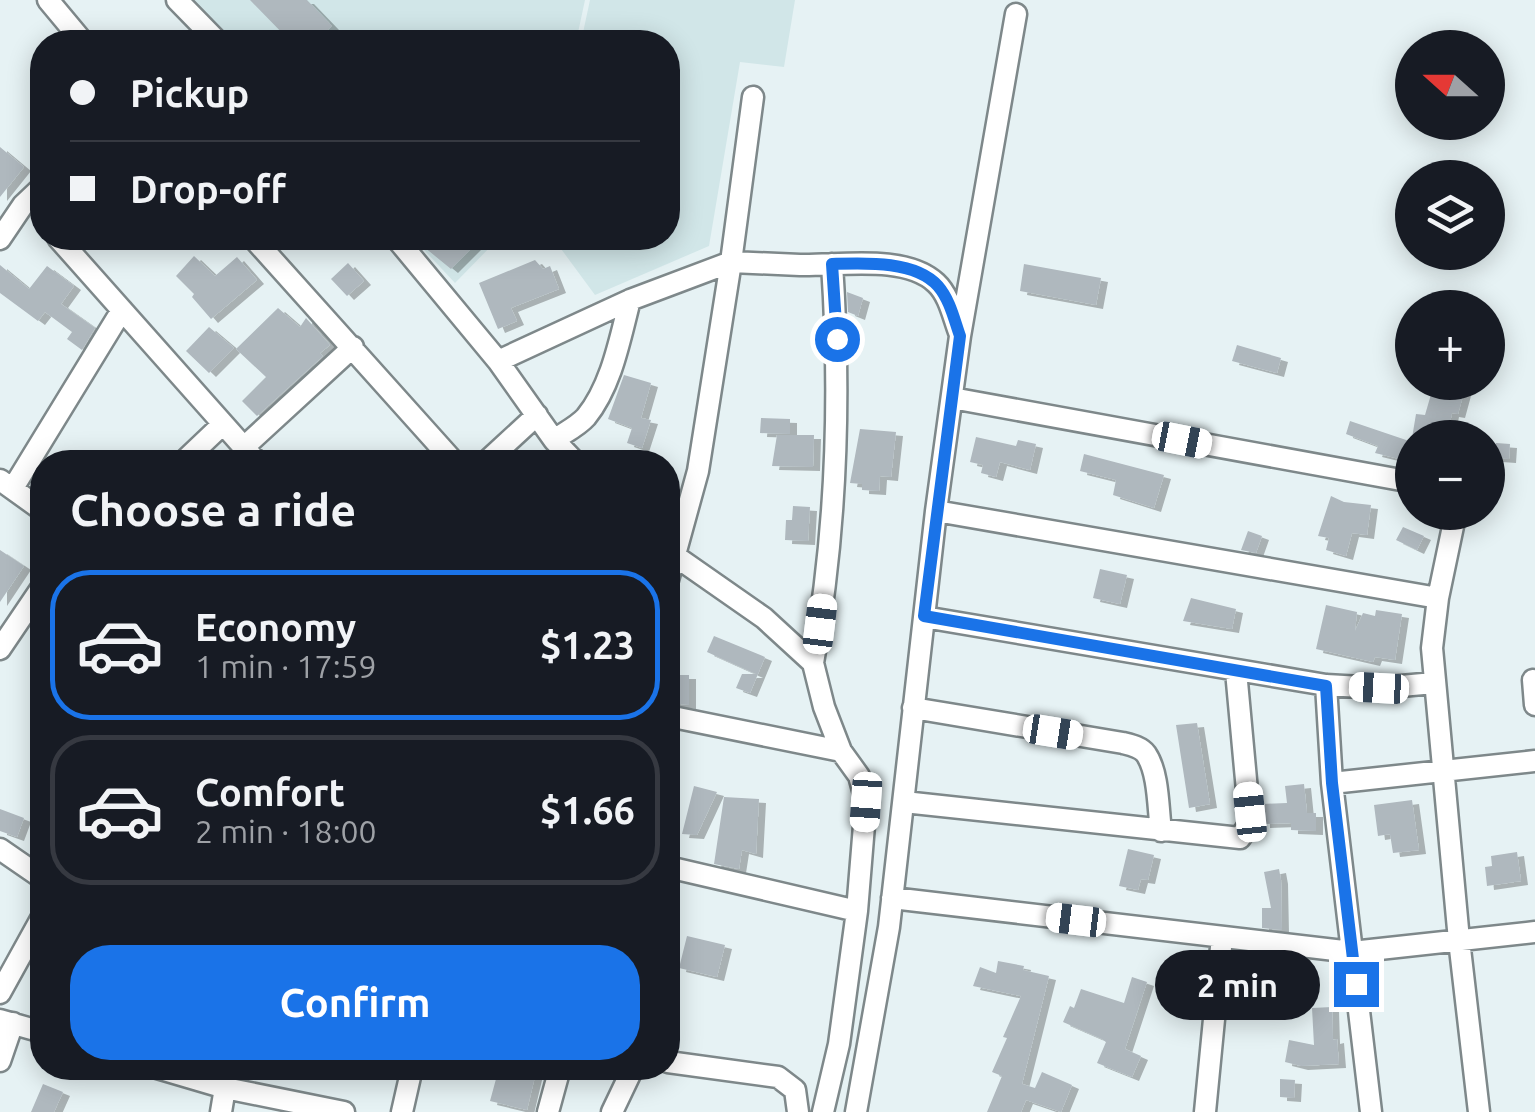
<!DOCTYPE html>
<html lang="en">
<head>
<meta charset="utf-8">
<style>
	body { margin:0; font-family:Ubuntu,sans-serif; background:#242831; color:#f1f3f6; height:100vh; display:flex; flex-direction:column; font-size:38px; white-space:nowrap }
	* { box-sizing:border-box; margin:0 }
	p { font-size:32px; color:#9ea1a6 }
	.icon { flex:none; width:55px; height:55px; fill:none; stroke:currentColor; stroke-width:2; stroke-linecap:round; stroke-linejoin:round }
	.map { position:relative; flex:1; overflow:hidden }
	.sheet { position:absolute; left:30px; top:450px; width:650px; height:630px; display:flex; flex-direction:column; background:#171b24; border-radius:40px; box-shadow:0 5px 25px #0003 }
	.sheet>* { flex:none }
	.banner { position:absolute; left:30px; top:30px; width:650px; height:220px; border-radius:40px; box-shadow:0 5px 25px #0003; display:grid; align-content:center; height:220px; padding:0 40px; background:#171b24 }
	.needle { width:65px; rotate:291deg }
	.tools { position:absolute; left:1395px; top:30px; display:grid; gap:20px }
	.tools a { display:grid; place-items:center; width:110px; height:110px; border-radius:50%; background:#171b24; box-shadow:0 5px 25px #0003; font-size:50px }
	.end { position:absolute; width:45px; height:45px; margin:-22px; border:12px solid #1a73e8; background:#fff; box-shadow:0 0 0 5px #fff }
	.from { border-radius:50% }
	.bubble { position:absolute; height:70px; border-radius:35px; background:#171b24; box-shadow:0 5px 25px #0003; font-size:32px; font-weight:600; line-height:70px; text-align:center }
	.car { position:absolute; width:30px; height:60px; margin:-30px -15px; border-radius:12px; box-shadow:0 0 8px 2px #0007; background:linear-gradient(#fff 24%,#345 0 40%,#fff 0 76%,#345 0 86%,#fff 0) }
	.banner b { display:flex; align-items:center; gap:35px; height:95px; font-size:38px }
	.banner b+b { border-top:2px solid #363941 }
	.banner i { width:25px; height:25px; background:#f1f3f6 }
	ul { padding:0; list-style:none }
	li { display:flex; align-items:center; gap:30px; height:150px; margin:0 20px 15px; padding:0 20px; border:5px solid #363941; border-radius:40px }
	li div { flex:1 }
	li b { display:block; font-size:38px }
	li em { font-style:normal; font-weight:600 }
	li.current { border-color:#1a73e8 }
	li>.icon { width:90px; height:90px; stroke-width:1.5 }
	h2 { padding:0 40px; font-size:45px; line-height:120px }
	.cta { display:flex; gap:20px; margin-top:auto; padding:20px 40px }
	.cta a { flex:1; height:115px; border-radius:40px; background:#1a73e8; color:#fff; font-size:40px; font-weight:600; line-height:115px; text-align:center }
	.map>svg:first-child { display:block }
</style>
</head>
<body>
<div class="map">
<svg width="1535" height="1112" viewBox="0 0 1535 1112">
	<defs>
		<filter id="shadow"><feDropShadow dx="7" dy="4" stdDeviation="0" flood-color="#0004"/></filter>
	</defs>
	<rect width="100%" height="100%" fill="#e6f2f4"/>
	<path fill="#d1e6e8" d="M188,0H585L576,42H228Z
		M590,0H795L784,67L740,62L709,246L595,295L553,238H668V42H581Z
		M413,238H499L455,283Z"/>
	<path fill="#afb8be" filter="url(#shadow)" d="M250,0H307L332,26L315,42H291Z
		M0,147L24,167L0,197Z
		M413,238H482L451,269Z
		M194,256L215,276L237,257L257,280L211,319L192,297L194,294L176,276Z
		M535,260L543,269L550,266L559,289L511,308L517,321L498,329L479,283Z
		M348,263L364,281L347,296L331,279Z
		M1024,264L1101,278L1096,305L1020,291Z
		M0,265L29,289L47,266L74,286L61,304L95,328L82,350L67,339L72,332L45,312L38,321L0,293Z
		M847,292L863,298L858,316L848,312Z
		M278,308L300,327L306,318L330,345L320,353L323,356L257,416L242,401L266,377L236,349Z
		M209,327L234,348L209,373L186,351Z
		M1237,345L1281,358L1277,373L1232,361Z
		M624,375L651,383L641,418L651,420L642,448L627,443L632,428L608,419Z
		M1434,384L1464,392L1458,414L1452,413L1447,438H1412L1416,414L1425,415Z
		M761,418L790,419V434L760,433Z
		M1350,421L1412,442V462L1375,453L1378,446L1346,434Z
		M860,429L896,432L891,477L880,476L879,491L862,490V484L850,483Z
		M777,435H814L813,467L772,466Z
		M976,437L1016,446L1018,440L1036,444L1030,470L1000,462L996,477L981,473L983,465L970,462Z
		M1496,443L1510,444L1509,459L1495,458Z
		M1084,454L1164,475L1154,508L1113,495L1116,480L1080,471Z
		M1331,496L1344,502L1371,505L1367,535L1352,533L1346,556L1326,550L1329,538L1318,536Z
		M793,506L810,507L808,541L785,540L786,520H792Z
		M1403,527L1424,536L1417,550L1396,540Z
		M1248,531L1262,536L1256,553L1241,550Z
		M0,550L24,566L0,602Z
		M1100,569L1127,575L1120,604L1093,598Z
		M1191,598L1236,609L1232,629L1183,621Z
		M1326,605L1357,612L1355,631L1363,613L1375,616L1376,610L1402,614L1395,660L1375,657L1373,662L1316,649Z
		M714,636L765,657L750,693L736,688L742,674H756L707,652Z
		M672,675H689V705L672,703Z
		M1197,723L1210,804L1189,808L1176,725Z
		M1304,784L1307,813H1316V831L1291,830V823L1263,824L1262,804L1287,803L1285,786Z
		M694,786L717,792L697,835L682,834Z
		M724,797L759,799L756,854L742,850L739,869L714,864Z
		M1412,800L1419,850L1393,853L1390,834L1378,836L1374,805Z
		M0,809L24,818L17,837L0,831Z
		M1128,849L1154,855L1148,880L1141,879L1138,890L1119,886Z
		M1517,852L1521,881L1487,886L1485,867L1492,866L1491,856Z
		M1279,869L1281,880L1282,930L1262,928V908H1271L1264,872Z
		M687,936L725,945L717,977L679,968Z
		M998,961L1024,966L1023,970L1049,976L1022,1084L1035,1088L1042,1072L1072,1085L1061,1112L1026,1100L1021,1112H987L1002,1076L992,1072L1007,1038L1003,1037L1021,996L973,986L980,967L996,973Z
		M1132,977L1147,982L1125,1049L1141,1056L1132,1077L1097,1063L1106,1042L1102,1039L1063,1022L1070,1006L1074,1008L1081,989L1124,1003Z
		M1332,1007L1333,1040L1337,1039L1339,1064L1301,1066L1285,1062L1289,1040L1314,1045L1312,1008Z
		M499,1068L536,1072L527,1110L490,1101Z
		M1280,1079L1295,1080L1294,1098L1280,1097Z
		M43,1084L63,1092L54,1112H31Z"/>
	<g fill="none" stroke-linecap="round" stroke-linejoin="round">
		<g stroke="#7e888a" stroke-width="25">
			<path id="minor" d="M48,0L83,42
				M177,0L218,42
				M58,238L257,462
				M253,238L454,462
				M396,238L498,361L630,300L731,262L753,97
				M0,239L23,205L42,187
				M498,361L554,440L575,462
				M952,398L1412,482
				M554,440C564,433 578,426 586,417C612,385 620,338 630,300
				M244,447L353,347
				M183,462L223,424
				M486,462L537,415
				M0,480L42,510
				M13,488L122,310
				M936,511L1438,598
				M1456,512L1438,598L1432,648L1459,940L1479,1112
				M668,551L764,618L813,663L824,707L841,751L859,776L866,801L857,911L839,1044L823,1112
				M668,580L698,471L731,262C754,263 777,264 800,265C839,266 905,254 936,283C949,295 953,316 959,332
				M924,617L1326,685L1379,688L1434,683
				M0,649L42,587
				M813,663C837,530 841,398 832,264
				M1533,680L1535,705
				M1326,685L1332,783L1371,1112
				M913,708L1123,743C1131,745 1141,747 1146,754C1159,773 1158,809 1161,831
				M668,716L841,751
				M1332,783L1535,761
				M904,802L1240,838L1250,823L1236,671
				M0,849L42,878
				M668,867L857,911
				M892,898L1352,952L1535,932
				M0,993L42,917
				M0,1020L42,1032
				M0,1061L13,1023
				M668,1062L778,1077L795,1090L798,1112
				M157,1068L225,1088L344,1112
				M221,1112L225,1088
				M402,1112L412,1068
				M548,1112L560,1068
				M612,1112L633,1068
				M856,1112L889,927L936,511L960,336L1016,14
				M1205,1112L1222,937"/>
		</g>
		<use href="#minor" stroke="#fff" stroke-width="20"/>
	</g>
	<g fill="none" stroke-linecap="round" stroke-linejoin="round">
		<path stroke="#1a73e8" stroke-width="12" d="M837,339L832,264C863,263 915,260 938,286C950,300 954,319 960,336L924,616L1326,686L1332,783L1356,984"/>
	</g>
</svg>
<div class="tools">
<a><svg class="needle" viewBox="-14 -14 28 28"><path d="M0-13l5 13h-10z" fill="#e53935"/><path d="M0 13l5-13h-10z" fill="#9ea1a6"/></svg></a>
<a><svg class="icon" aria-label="layers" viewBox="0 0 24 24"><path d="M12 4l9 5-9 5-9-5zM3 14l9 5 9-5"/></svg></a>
<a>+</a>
<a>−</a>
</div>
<i class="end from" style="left:837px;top:339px"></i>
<i class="end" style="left:1356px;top:984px"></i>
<div class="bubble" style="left:1155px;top:950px;width:165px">2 min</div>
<i class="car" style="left:1182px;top:440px;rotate:101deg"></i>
<i class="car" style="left:820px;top:624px;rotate:7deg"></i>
<i class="car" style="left:1379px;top:688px;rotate:273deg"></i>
<i class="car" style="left:1053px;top:732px;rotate:99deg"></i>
<i class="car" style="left:866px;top:802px;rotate:184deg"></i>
<i class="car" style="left:1250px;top:812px;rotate:354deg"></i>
<i class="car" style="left:1076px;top:920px;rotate:277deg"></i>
<div class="banner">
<b><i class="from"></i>Pickup</b>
<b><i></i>Drop-off</b>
</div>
<section class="sheet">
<h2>Choose a ride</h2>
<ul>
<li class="current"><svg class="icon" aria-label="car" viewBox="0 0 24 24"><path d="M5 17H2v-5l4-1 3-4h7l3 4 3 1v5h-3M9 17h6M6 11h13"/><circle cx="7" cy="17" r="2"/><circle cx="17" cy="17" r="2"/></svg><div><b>Economy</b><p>1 min · 17:59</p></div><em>$1.23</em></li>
<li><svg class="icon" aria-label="car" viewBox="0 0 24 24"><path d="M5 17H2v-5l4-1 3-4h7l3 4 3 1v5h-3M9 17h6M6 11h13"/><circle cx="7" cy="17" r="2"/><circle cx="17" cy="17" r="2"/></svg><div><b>Comfort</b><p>2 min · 18:00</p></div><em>$1.66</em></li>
</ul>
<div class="cta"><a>Confirm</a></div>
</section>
</div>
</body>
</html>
